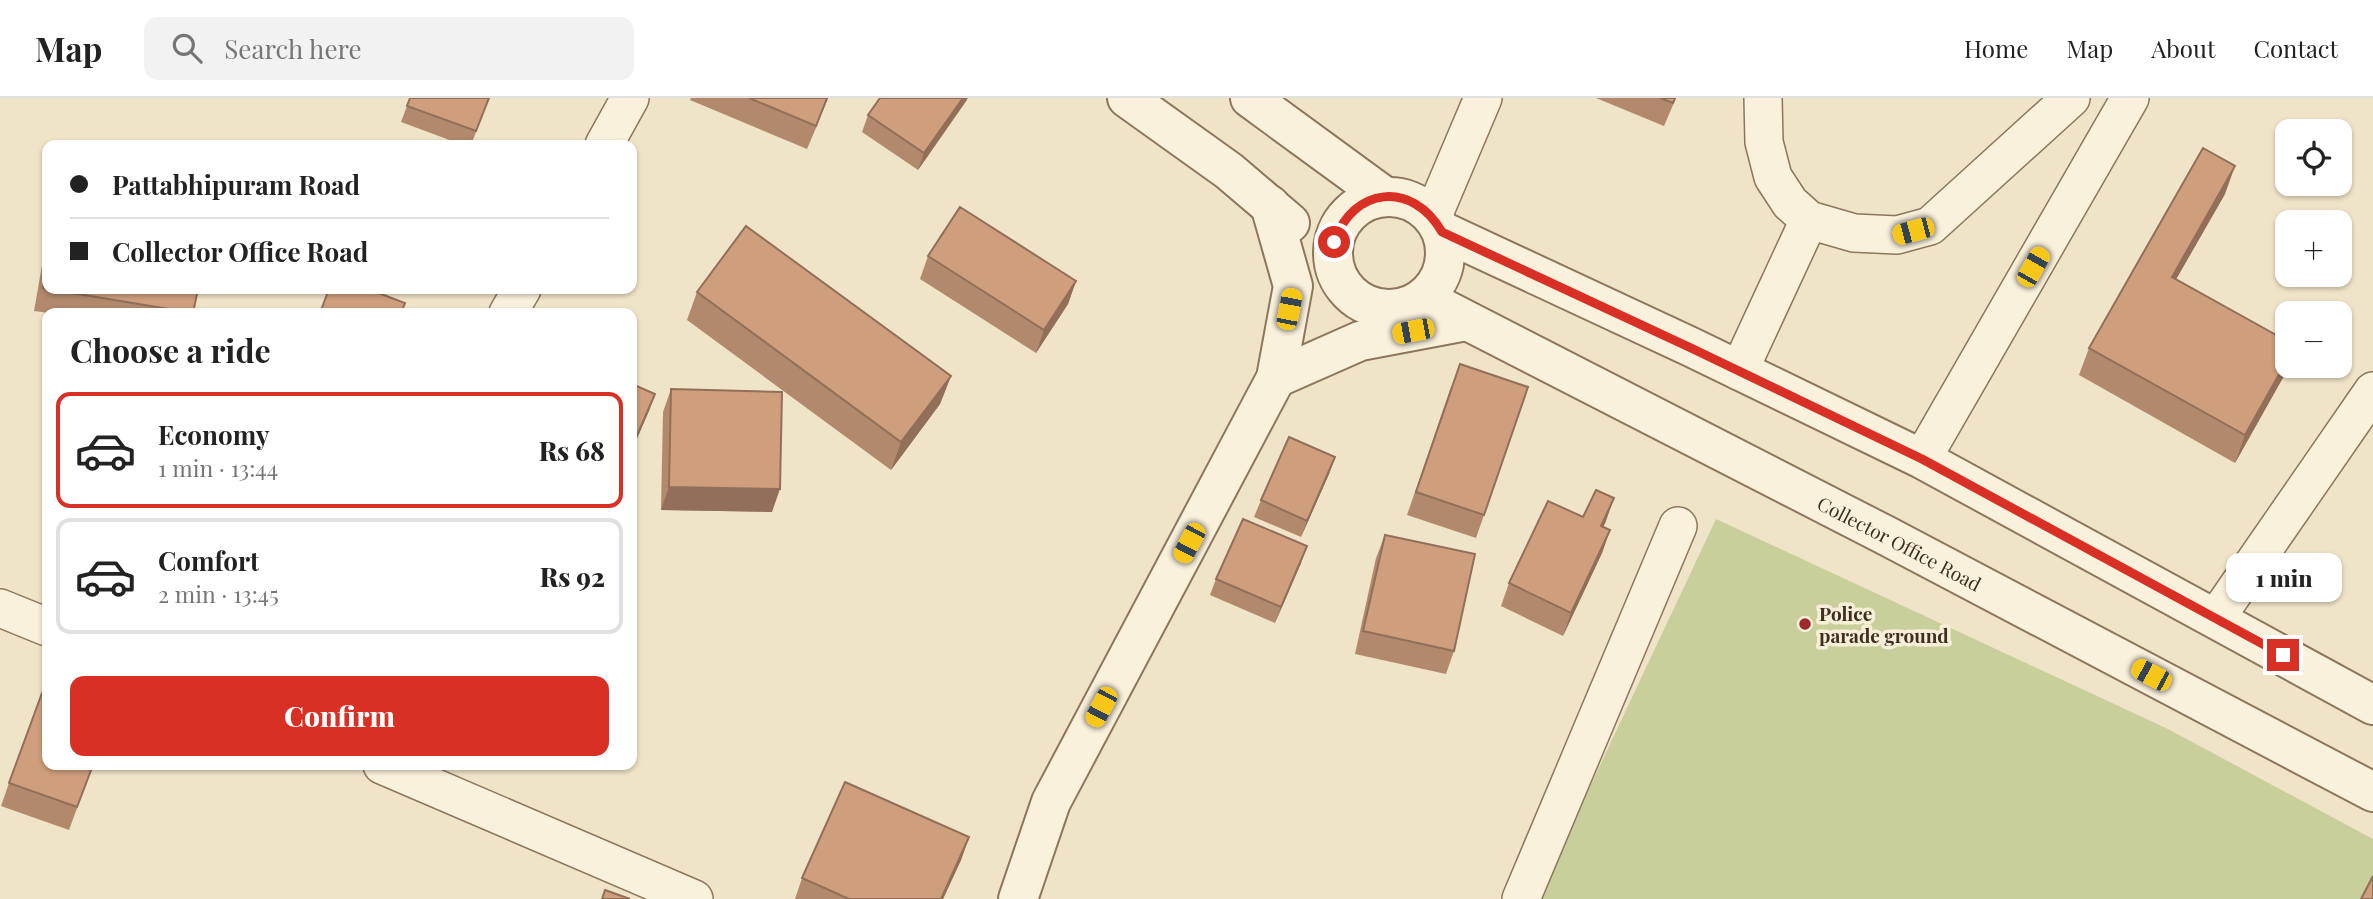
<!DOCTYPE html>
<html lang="en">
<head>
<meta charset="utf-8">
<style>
	body { margin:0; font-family:"Playfair Display",serif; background:#f2f2f2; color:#222; height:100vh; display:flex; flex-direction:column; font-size:26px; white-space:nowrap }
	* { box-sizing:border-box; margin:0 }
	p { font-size:23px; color:#767676 }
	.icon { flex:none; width:38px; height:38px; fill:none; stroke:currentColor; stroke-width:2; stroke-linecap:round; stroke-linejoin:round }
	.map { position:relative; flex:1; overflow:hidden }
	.details { position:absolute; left:42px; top:210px; width:595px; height:462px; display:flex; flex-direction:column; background:#fff; border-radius:14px; box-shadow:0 2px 5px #0004 }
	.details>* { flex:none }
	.banner { position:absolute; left:42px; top:42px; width:595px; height:154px; border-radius:14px; box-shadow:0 2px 5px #0004; display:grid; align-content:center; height:154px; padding:0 28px; background:#fff }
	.buttons { position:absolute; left:2275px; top:21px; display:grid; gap:14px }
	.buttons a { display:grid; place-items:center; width:77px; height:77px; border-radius:14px; background:#fff; box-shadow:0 2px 5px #0004; font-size:35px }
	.end { position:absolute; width:32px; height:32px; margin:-16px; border:9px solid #d93025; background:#fff; box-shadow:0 0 0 4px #fff }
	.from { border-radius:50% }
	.bubble { position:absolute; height:49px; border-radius:14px; background:#fff; box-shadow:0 2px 5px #0004; font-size:23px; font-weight:800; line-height:49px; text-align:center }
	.car { position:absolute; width:21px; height:42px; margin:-21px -10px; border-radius:9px; box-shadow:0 0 5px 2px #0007; background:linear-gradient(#f5c518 24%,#345 0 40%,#f5c518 0 76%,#345 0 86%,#f5c518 0) }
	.banner b { display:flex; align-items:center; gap:24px; height:66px; font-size:26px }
	.banner b+b { border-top:2px solid #e0e0e0 }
	.banner i { width:18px; height:18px; background:#222 }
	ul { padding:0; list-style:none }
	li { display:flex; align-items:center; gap:21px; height:116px; margin:0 14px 10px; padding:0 14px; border:4px solid #e0e0e0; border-radius:14px }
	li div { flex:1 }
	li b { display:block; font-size:26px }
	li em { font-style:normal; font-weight:800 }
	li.current { border-color:#d93025 }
	li>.icon { width:63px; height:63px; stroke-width:1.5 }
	h2 { padding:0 28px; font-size:32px; line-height:84px }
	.primary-button { display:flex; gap:14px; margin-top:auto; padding:14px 28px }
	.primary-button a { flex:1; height:80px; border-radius:14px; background:#d93025; color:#fff; font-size:28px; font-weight:800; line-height:80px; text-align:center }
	header { display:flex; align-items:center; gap:42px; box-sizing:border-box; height:98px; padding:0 35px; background:#fff; border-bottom:2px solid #e0e0e0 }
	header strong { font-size:33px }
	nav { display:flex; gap:38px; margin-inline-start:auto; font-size:24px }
	.search { width:490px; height:63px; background:#f2f2f2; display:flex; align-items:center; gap:18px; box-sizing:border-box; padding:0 24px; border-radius:14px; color:#767676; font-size:26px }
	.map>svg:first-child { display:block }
</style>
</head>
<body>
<header>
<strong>Map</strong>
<div class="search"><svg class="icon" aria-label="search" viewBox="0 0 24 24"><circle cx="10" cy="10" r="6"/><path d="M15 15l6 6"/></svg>Search here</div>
<nav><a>Home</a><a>Map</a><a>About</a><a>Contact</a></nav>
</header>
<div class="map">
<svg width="2373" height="801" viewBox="0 0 2373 801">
	<rect width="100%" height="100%" fill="#f0e4c8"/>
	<path fill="#c9cf9b" d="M1716,421L2168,631L2373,741V801H1537Z"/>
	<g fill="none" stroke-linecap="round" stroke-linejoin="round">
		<g stroke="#8d765c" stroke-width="40">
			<path id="minor" d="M1763,0L1764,44L1773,79L1790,105L1809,122L1854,135L1897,137L1930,128L2071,0
				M604,47L630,0
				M1433,118L1483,0
				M508,215L522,191
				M1739,273L1809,122
				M1922,361L2130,0
				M0,510L47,529
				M2216,520L2373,293
				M382,667L694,801
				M1521,801L1678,428"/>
		</g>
		<g stroke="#8d765c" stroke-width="42">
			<g id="tertiary">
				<path d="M1127,0L1229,73L1290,125"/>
				<path d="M1250,0L1384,98"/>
				<circle cx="1389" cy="155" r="56"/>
				<path d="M1442,133L1691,249L1922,361L2373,607"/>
				<path id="s1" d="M1423,200L1887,438L2373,694"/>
				<path d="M1276,280L1360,243L1466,223"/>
				<path d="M1018,801L1051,704L1276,280L1293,188L1270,107"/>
			</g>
		</g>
		<use href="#minor" stroke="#faf1dc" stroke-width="37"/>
		<use href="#tertiary" stroke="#faf1dc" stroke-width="38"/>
	</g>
	<path fill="#b2896c" d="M410,0H489L471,47H463L401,24Z
		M691,0H828L807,51L690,2Z
		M1596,0H1676L1664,28Z
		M967,2L918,72L862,34L868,17Z
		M2225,96L2176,181L2285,276L2235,365L2079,277L2089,250Z
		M47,139V191L193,215H49L34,213Z
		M928,158L1076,183L1068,206L1036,255L920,181Z
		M697,194L951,278L940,306L891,372L687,222Z
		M1451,289L1484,417L1476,440L1407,417Z
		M671,291L772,414L661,412L663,314Z
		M1335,359L1329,376L1301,439L1254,419L1261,402Z
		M1583,419L1606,423L1603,429L1610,432L1602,455L1563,538L1501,508L1509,485Z
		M1385,437L1454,553L1446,576L1355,556L1376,460Z
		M1301,465L1275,525L1210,497L1216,481Z
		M93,667L69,732L1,708L9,685Z
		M969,739L961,762L943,801H795L802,780Z"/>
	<path fill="#916f58" d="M827,0H828L807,51L816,28Z
		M963,0H968L918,72L924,55Z
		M2235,68L2225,96L2162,206L2172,179Z
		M1076,183L1068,206L1036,255L1044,232Z
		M2287,262V268H2288L2285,276L2235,365L2245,337Z
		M951,278L940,306L891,372L901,344Z
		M655,296L649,313L632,352V349Z
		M1335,359L1329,376L1301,439L1307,423Z
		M669,389L780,391L772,414L661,412Z
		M1614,400L1606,423L1593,451L1601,428Z
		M1610,432L1602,455L1563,538L1571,515Z
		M1307,448L1301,465L1275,525L1281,509Z
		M969,739L961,762L943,801H941Z"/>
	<path fill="#cf9f7d" stroke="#916f58" stroke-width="2" d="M410,0H489L476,33L407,8Z
		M749,0H827L816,28Z
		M880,0H963L924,55L868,17Z
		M1660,0H1675L1673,5Z
		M385,44L394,47H384Z
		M2203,50L2235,68L2172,179L2287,243V262L2245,337L2089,250Z
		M960,109L1076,183L1044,232L928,158Z
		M746,128L951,278L901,344L697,194Z
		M47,163V191L43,190Z
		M48,191H198L193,215Z
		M329,191H368L405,205L401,215H320Z
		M1460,266L1528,289L1484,417L1416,394Z
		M632,286L655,296L632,349Z
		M671,291L782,294L780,391L669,389Z
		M1289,339L1335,359L1307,423L1261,402Z
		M1596,392L1614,400L1601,428L1610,432L1571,515L1509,485L1548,403L1583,419Z
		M1243,421L1307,448L1281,509L1216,481Z
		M1385,437L1475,456L1454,553L1363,533Z
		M42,595L47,597V667H93L77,709L9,685Z
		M845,684L969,739L941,801H849L802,780Z
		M2373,778V801H2361Z
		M605,792L630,801H602Z"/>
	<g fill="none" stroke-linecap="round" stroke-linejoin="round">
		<path stroke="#d93025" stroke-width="9" d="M1334,144C1353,89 1412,82 1442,134L1691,250L1922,361L2283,557"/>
	</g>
	<circle fill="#9e2a2b" stroke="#f7eed8" stroke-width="2.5" cx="1805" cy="526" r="7"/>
	<g text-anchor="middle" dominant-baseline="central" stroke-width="7" stroke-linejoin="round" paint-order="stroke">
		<g font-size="19" fill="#3d2e20" stroke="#f7eed8">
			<text stroke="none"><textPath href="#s1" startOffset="536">Collector Office Road</textPath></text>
		</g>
		<g font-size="19" font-weight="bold" fill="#3d2e20" stroke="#f7eed8" text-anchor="start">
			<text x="1819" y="515">Police<tspan x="1819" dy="22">parade ground</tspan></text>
		</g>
	</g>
</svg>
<div class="buttons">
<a><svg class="icon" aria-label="locate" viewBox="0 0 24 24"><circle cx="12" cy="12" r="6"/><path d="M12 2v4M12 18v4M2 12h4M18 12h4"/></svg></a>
<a>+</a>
<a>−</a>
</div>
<i class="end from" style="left:1334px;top:144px"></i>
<i class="end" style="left:2283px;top:557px"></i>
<div class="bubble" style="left:2226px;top:455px;width:116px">1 min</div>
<i class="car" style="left:1913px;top:133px;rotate:255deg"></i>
<i class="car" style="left:2033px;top:169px;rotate:30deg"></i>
<i class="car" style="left:1289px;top:211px;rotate:11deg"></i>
<i class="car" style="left:1413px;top:233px;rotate:259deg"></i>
<i class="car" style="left:1189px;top:445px;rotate:208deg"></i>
<i class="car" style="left:2151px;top:577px;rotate:298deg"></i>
<i class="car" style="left:1101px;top:609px;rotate:208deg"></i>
<div class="banner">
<b><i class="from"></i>Pattabhipuram Road</b>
<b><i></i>Collector Office Road</b>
</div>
<section class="details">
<h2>Choose a ride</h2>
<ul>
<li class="current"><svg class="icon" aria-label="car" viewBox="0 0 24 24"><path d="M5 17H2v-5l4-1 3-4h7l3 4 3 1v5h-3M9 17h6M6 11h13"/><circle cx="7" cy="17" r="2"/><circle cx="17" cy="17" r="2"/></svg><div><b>Economy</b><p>1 min · 13:44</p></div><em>Rs 68</em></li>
<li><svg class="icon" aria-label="car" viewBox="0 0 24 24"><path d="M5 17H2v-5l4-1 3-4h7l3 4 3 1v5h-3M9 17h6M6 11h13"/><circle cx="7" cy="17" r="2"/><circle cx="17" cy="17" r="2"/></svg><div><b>Comfort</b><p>2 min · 13:45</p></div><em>Rs 92</em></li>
</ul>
<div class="primary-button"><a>Confirm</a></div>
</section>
</div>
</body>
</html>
